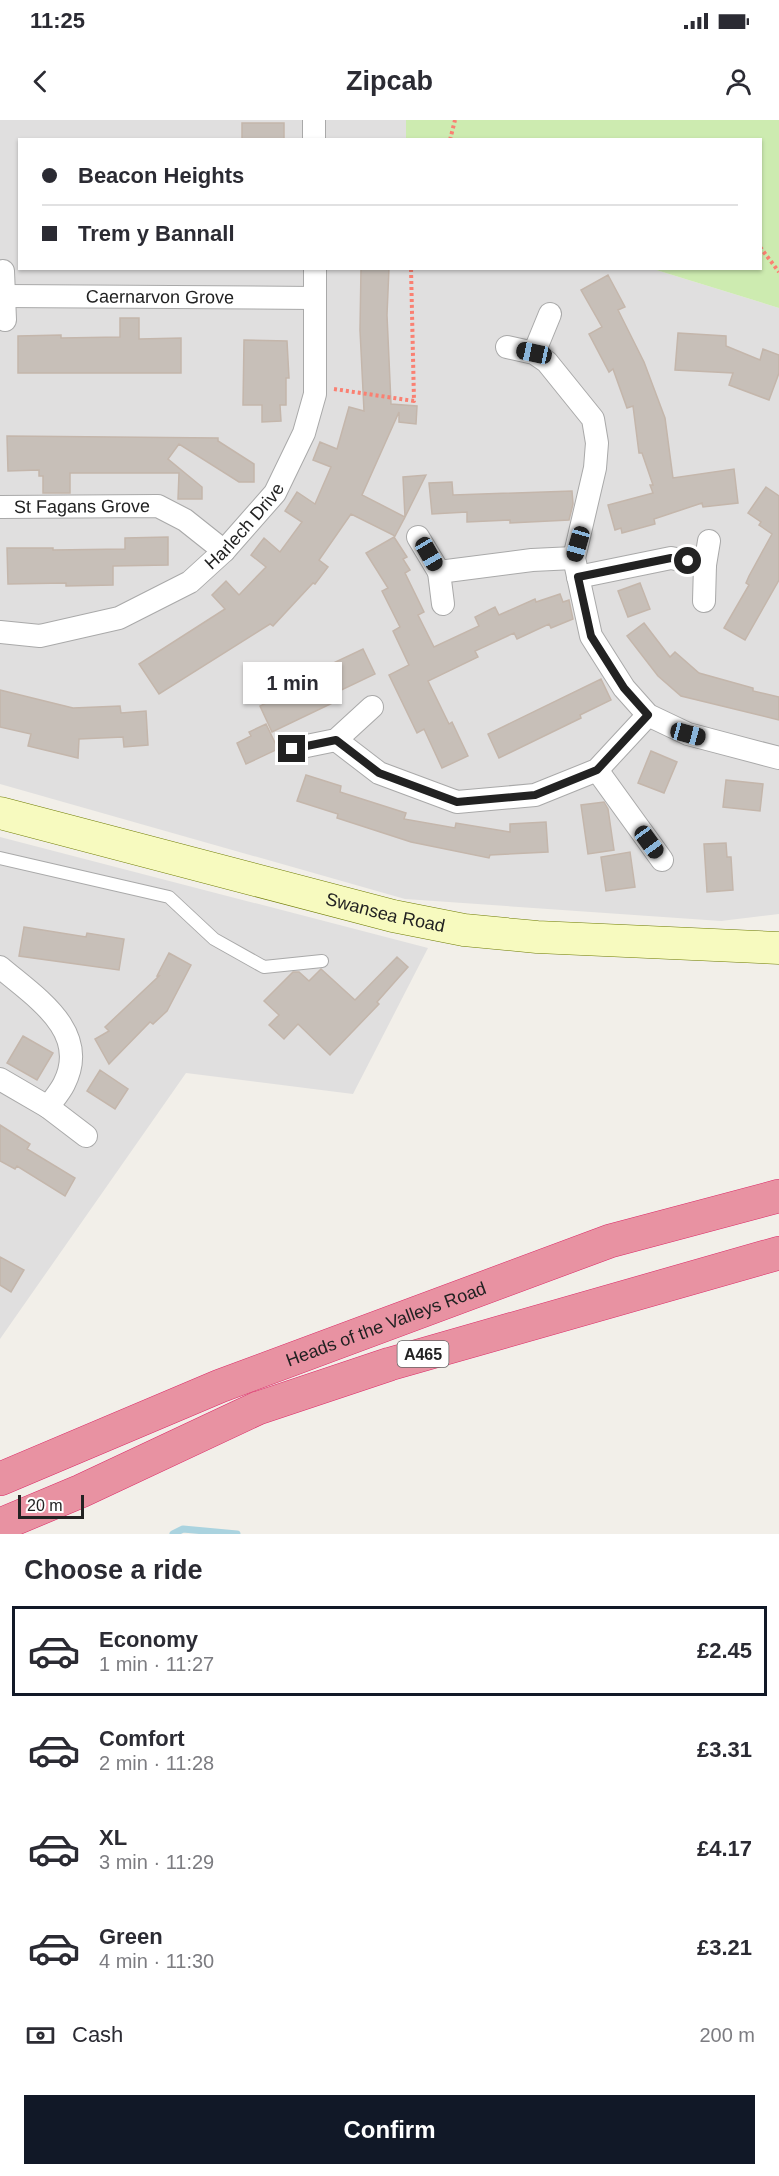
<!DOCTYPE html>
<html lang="en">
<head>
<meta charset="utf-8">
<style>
	body { margin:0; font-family:Arial,sans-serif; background:#f7f7f7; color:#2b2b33; height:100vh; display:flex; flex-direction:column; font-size:22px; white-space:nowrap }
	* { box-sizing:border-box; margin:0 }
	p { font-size:20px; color:#7c7c81 }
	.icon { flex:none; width:33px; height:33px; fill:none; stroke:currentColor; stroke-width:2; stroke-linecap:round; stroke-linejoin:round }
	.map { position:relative; height:1414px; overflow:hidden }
	.sheet { display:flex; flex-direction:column; background:#fff; flex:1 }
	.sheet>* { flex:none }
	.banner { position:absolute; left:18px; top:18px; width:744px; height:132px; border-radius:0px; box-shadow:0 2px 4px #0004; display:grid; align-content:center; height:132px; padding:0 24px; background:#fff }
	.scale { position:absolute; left:18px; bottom:15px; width:66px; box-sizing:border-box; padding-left:6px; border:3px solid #222; border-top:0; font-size:16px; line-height:21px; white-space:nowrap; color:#222; -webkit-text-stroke:4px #fff; paint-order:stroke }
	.end { position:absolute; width:27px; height:27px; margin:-14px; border:8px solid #222; background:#fff; box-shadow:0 0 0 3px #fff }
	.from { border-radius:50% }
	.bubble { position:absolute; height:42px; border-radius:0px; background:#fff; box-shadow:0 2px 4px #0004; font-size:20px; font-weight:700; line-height:42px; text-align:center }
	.car { position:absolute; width:18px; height:36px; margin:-18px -9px; border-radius:8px; box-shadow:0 0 4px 2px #0007; background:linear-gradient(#222 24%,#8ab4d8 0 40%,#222 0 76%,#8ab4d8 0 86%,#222 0) }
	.banner b { display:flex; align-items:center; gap:21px; height:57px; font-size:22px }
	.banner b+b { border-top:2px solid #e1e1e2 }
	.banner i { width:15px; height:15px; background:#2b2b33 }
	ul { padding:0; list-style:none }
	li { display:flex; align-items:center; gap:18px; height:90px; margin:0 12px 9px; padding:0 12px; border:3px solid transparent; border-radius:0px }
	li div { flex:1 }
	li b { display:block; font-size:22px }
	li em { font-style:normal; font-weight:700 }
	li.selected { border-color:#111827 }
	li>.icon { width:54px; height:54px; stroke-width:1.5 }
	h2 { padding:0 24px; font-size:27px; line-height:72px }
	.pay { display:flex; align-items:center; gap:15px; height:66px; padding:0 24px; font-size:22px }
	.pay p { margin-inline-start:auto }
	.cta { display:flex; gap:12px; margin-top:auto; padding:12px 24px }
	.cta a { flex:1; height:69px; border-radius:0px; background:#111827; color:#fff; font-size:24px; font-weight:700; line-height:69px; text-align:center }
	.status { display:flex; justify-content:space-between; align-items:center; height:42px; padding:0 30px; background:#fff; direction:ltr }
	.status svg { height:16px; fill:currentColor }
	header { display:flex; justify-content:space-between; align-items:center; height:78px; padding:0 24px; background:#fff; font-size:27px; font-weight:700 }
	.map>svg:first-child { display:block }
</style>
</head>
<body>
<div class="status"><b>11:25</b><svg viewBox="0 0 49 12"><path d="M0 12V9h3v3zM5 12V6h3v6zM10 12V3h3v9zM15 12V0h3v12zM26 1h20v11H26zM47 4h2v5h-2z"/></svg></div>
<header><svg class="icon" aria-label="back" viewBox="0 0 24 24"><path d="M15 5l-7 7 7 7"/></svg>Zipcab<svg class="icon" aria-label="person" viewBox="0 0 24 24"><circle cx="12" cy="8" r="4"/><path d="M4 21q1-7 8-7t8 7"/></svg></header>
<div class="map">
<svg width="779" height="1414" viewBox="0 0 779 1414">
	<rect width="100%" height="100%" fill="#f2efe9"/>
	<path fill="#e0dfdf" d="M0,0H406V19L20,20V148L653,149L779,188V794L721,801L405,779L0,664Z
		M0,717L428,828L353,974L186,953L0,1219Z"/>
	<path fill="#cdebb0" d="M406,0H779V188L653,149L760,148V20L406,19Z"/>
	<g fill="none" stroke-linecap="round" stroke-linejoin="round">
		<path stroke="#aad3df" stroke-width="7" d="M173,1414L183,1409L237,1414"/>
	</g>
	<path fill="#c7bfb8" stroke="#c4b6ab" stroke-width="1.5" d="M242,3H284V20H242Z
		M361,148H389L387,195L391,284L417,286L416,304L399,302V292L362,375L405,397L395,416L351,394L319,440L328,447L315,464L313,463L273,506L270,504L159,574L139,544L225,489L212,475L226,461L239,475L266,447L251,435L264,418L280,432L302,402L285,391L297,372L315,384L331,347L313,340L320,322L337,329L349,287L364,291L360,210Z
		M608,155L625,187L618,190L644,242L665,298L673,358L734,349L738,383L703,387L702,383L654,399L655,404L622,413L621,408L615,410L608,385L653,373L650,365H653L642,333H639L633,286L627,288L613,249L609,252L589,214L602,207L581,170Z
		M120,198H139V219L181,218V253H18V216L61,215V218L120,217Z
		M678,213L726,216V226L760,240L763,229L779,235V253L769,280L729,265L733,253L675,250Z
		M244,220L287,221L289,258H286V285H280L281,301L262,302V285H243Z
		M7,316L218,318V321L254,344V362H239L179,324L168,339L202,367V379H178L179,353H70V373H43V356H39V350L8,351Z
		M426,355L405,397L403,357Z
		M452,362L453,375L572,371L573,384L569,400L510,403V400L467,402V392L432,394L429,363Z
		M766,367L779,376V460L745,520L724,508L749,465L746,463L749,456L772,414L759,405L761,402L748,393Z
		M168,417V445L113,446V465L66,466V463L8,464L7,428H53V430L125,429V418Z
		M394,417L407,437L403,439L410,450L405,453L424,492L418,495L434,527L479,506L475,497L495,487L499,495L535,479L536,482L560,474L563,482L569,480L573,499L551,508L549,504L517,519L514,513L475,531L478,537L428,561L449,604L452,602L468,636L442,648L424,609L417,613L389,555L409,545L393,511L400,507L382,471L388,468L366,433Z
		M640,463L650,489L628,497L618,471Z
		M644,503L670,537L675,532L699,553L753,568V571L779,577V600L681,576L658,556L627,516Z
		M363,529L375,554L337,572L341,579L272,612L260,586L332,550L329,545Z
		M601,559L611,580L580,595L581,598L499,638L488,614Z
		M0,570L73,588L120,586L121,593L146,591L148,625L124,627L123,617L79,619L78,638L28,626L31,614L0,607Z
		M266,604L278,629L246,644L237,623L251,616L249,612Z
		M651,631L677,642L664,673L638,663Z
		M306,655L341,666L340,672L406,693L404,699L455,708L456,703L510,712V704L546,702L548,732L490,735L489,738L411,722L337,698L338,694L297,681Z
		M726,660L763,664L760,691L723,687Z
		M604,682L608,689L614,730L588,734L581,685Z
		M726,723L727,737H731L733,770L707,772L704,724Z
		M630,732L635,767L606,771L601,737Z
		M24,807L86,817L87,813L124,819L119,850L19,836Z
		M169,833L191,845L167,891L153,904L150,902L109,944L95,919L109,911L105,907L159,856H157Z
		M397,837L408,847L377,882L379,884L330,935L298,904L284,919L269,905L279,895L264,881L293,852H299L309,861L321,849L355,880Z
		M23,916L53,933L37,960L7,943Z
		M100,950L128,969L115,989L87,971Z
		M0,1005L30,1024L27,1029L75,1058L65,1076L17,1046L15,1049L0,1041Z
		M0,1137L24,1150L11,1172L0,1165Z"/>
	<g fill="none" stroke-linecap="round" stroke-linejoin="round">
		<g stroke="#a9a9a9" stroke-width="14">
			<path id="lane" d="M0,738L169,777L214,819L264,847L322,841"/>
		</g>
		<g stroke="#a9a9a9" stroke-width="24">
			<g id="street">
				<path d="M314,0V20"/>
				<path d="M3,151L5,200"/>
				<path id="s1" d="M4,176L315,178"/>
				<path d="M507,227L534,233L547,242L593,299L597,323L595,348L574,438L591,516L624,568L648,595L688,614L779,638"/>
				<path d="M534,233L550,194"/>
				<path id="s2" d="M0,387L158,386L185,400L224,431"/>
				<path d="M418,417L439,452L532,440L574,438"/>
				<path d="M439,452L443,484"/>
				<path d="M578,457L671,438L705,445L709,421"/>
				<path d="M704,481L705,445"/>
				<path id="s3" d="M0,512L40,516L119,498L190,462L224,431L275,373L304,313L315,274V148"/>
				<path d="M336,620L379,653L457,682L535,675L597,650L648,595"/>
				<path d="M292,629L336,620L372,587"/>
				<path d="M597,650L662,740"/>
				<path d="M0,847C35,877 91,911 64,964C60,972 53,980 48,987"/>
				<path d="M0,959L48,987L86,1016"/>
			</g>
		</g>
		<g stroke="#707d05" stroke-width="33">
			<g id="secondary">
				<path id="s4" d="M0,693L393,796L464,810L537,817L779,828"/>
			</g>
		</g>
		<g stroke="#dc2a67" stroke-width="34">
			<g id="highway">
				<path id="s5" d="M0,1359L220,1266L610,1121L779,1076"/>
				<path d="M0,1405L81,1371L258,1288L390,1244L779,1133"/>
			</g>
		</g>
		<path stroke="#fa8072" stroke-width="4" stroke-dasharray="3 3" stroke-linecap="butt" d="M450,20L455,0
			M760,127L779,152
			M334,269L414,281L411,148"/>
		<use href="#lane" stroke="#fff" stroke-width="12"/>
		<use href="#street" stroke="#fff" stroke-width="22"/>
		<use href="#secondary" stroke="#f7fabf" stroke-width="32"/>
		<use href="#highway" stroke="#e892a2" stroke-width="33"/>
	</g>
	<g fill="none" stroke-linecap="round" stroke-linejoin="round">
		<path stroke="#222" stroke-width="8" d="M292,629L336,620L379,653L457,682L535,675L597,650L648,595L624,568L591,516L578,457L671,438L688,441"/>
	</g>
	<g text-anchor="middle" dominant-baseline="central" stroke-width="4.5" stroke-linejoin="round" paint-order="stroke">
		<rect fill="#fff" stroke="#646464" stroke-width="1.5" x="397.5" y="1221" width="51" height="26" rx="4.5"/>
		<g font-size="16" font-weight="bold" fill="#222">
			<text x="423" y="1234">A465</text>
		</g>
		<g font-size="18" fill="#222" stroke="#fff">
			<text stroke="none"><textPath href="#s1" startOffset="156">Caernarvon Grove</textPath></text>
			<text stroke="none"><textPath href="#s2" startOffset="82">St Fagans Grove</textPath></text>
			<text stroke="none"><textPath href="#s3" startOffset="279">Harlech Drive</textPath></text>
			<text stroke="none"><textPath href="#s4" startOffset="398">Swansea Road</textPath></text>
			<text stroke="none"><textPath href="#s5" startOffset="416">Heads of the Valleys Road</textPath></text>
		</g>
	</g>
</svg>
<div class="scale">20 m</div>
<i class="end from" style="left:688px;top:441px"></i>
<i class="end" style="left:292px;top:629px"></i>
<div class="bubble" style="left:243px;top:542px;width:99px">1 min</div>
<i class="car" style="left:534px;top:233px;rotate:282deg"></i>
<i class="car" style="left:578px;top:424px;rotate:196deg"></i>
<i class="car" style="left:429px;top:434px;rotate:150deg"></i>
<i class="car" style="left:688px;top:614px;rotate:105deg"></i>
<i class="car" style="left:649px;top:722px;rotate:144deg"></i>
<div class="banner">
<b><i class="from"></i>Beacon Heights</b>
<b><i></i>Trem y Bannall</b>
</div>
</div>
<section class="sheet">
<h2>Choose a ride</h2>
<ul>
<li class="selected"><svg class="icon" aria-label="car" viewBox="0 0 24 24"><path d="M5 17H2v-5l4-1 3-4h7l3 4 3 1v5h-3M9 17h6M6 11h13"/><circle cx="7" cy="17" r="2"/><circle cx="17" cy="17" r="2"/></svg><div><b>Economy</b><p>1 min · 11:27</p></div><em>£2.45</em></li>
<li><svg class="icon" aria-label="car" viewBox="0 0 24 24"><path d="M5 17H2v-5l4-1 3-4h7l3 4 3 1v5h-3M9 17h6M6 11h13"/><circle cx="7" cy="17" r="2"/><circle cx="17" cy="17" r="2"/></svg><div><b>Comfort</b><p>2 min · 11:28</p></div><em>£3.31</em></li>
<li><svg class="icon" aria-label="car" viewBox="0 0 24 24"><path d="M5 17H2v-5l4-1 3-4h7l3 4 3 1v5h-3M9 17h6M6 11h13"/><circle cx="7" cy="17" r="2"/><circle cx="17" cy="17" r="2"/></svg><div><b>XL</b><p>3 min · 11:29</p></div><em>£4.17</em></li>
<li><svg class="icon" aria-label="car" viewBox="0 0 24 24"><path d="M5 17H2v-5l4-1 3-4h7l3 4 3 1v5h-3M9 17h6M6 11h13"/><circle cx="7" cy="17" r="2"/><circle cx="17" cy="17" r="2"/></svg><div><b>Green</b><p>4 min · 11:30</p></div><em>£3.21</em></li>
</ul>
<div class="pay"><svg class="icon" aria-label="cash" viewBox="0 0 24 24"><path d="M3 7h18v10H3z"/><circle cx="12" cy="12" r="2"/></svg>Cash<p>200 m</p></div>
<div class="cta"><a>Confirm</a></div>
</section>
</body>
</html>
